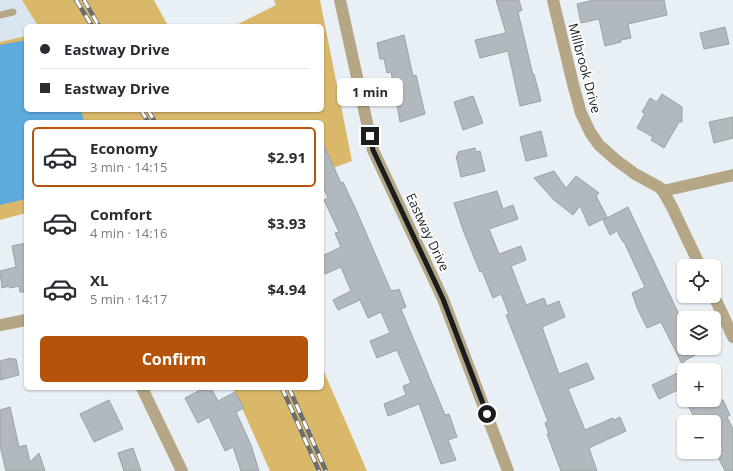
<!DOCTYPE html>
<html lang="en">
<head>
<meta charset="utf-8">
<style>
	body { margin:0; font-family:"Open Sans",sans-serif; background:#f2f2f3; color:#2b2b33; height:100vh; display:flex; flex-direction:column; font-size:15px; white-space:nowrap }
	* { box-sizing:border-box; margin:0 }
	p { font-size:13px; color:#7c7c81 }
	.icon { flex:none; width:22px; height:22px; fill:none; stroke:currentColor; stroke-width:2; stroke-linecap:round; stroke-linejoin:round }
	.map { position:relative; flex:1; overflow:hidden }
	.drawer { position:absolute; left:24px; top:120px; width:300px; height:270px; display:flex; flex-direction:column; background:#fff; border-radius:6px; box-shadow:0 1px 3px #0004 }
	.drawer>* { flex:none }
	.guide { position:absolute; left:24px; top:24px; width:300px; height:88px; border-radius:6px; box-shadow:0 1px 3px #0004; display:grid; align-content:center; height:88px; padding:0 16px; background:#fff }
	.fabs { position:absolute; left:677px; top:259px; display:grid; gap:8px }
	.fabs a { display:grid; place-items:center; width:44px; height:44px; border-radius:6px; background:#fff; box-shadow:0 1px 3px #0004; font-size:20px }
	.end { position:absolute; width:18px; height:18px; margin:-9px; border:5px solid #1a1c1e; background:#fff; box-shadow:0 0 0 2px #fff }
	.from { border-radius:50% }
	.bubble { position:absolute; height:28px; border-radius:6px; background:#fff; box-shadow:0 1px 3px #0004; font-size:13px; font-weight:700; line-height:28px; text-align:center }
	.guide b { display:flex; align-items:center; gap:14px; height:38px; font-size:15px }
	.guide b+b { border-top:1px solid #e1e1e2 }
	.guide i { width:10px; height:10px; background:#2b2b33 }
	ul { padding:7px 0 0; list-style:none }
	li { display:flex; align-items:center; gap:12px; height:60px; margin:0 8px 6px; padding:0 8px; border:2px solid transparent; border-radius:6px }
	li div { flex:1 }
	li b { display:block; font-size:15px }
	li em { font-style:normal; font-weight:700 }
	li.active { border-color:#b45309 }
	li>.icon { width:36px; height:36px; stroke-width:1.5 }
	.button { display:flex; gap:8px; margin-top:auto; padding:8px 16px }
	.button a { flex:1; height:46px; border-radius:6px; background:#b45309; color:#fff; font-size:16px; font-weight:700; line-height:46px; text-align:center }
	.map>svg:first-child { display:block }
</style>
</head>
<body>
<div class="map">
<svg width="733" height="471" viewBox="0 0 733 471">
	<rect width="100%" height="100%" fill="#e9f0f5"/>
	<path fill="#d9e6f1" d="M0,0H22L38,26H26V36L0,42Z"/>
	<path fill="#dab86a" d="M22,0H154L168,26H38Z
		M274,0H320L352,161L322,172V122H26V213L0,220V42L26,36V110H322V26H234L276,5Z
		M322,367L367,471H270L233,388H322Z"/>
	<path fill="#5daadd" d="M26,40V110H81L84,122H26V199L0,205V45Z"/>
	<path fill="#b2b9be" stroke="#9ba2a7" d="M496,0H519L522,10L518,12L533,75L534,74L541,101L520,106L508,51L480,58L475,40L506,33Z
		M594,0H664L667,15L628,24L631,38L621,40V42L605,46L599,19L581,23L577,4Z
		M725,27L729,44L704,49L700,33Z
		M404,35L413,76L416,75L425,114L400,122L391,72L387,73L384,59H380L377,43Z
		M662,94L682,107V122H679L664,148L651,140L653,137L637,128L645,113L642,112L650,98L657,102Z
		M473,96L483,123L463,130L454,102Z
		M733,117V138L714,143L709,122Z
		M541,131L547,156L526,161L520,137Z
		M322,141L341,183L343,182L357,212L391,291L394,290V291L399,289L406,307L401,309L445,415L449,414L457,437L448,440L456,460L441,464L419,404L388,416L384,404L406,395L403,386L411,383L397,350L377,358L370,341L390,333L381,312L368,318L360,300L338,310L333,300L351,291L341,267L325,274L322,268V256L341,247L335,233L339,232L324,200L328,198L322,184Z
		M475,148L476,152L480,151L485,171L461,177L456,156H458V152Z
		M554,171L566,188L576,176L599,193L596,196L607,217L589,226L580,206L573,215L554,200L534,178Z
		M497,191L503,209L513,205L518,219L489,229L499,254L521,246L526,260L511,266L526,305L544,298L547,306L559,301L565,317L542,327L559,374L587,363L594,379L568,389L585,430L613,418L614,420L620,417L626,431L589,448L597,471H561L547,434H549L545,423L548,421L506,315L509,314L501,294L493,298L482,271L480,272L463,230L454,203Z
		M628,207L684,325V348H709L684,361V368L661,322L647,328L638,310L632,293L645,287L624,242H623L617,231L610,235L603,220Z
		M26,243V292H20L19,286L10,288L9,286L2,288L0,271L16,267L12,246Z
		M11,358V359H16L19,375L0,380V361Z
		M684,370V387L659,399L652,385Z
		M204,388H211L218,401L235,392L244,408L236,412L251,445L259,471H241L233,447L225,451L209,417L198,423L185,398Z
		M109,400L123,429L94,442L80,414Z
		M685,400H723L730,415L727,417L733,429V471H725L716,453L723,450L714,432V422H697Z
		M10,407L19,447L26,445L30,462L39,453L45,471H6L0,446V410Z
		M133,448L141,471H124L118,453Z"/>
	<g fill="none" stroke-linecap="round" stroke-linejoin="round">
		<path stroke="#b5a685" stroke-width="7" d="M0,15L13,12"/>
		<path stroke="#b5a685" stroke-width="12" d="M340,0L373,150L443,299L508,471
			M553,0L573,84L581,113L590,132L599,145L616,160L635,174L659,187L663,191L672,207L700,266
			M663,191L733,175
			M714,296L733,337
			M0,325L26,320
			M142,388L182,471"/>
		<g stroke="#6a6e71" stroke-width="4.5">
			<path id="rail" d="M76,0L92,26
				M84,0L99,26
				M141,110L148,122
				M148,110L155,122
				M282,388L319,471
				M289,388L326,471"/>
		</g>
		<use href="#rail" stroke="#fff" stroke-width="3" stroke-dasharray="9" stroke-linecap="butt"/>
	</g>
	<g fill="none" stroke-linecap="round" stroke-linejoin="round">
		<path stroke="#1a1c1e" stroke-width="5" d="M370,136L373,150L443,299L487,414"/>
	</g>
	<g text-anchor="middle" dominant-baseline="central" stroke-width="3.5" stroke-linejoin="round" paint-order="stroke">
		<g font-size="13" fill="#1a1c1e" stroke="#fff">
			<text transform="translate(585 68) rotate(75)">Millbrook Drive</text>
			<text transform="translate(428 232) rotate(65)">Eastway Drive</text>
		</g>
	</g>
</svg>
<div class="fabs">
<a><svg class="icon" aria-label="locate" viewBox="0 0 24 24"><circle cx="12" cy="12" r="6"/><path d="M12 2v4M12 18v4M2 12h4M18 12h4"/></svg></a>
<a><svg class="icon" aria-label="layers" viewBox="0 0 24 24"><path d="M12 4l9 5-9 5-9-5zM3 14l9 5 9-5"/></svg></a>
<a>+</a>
<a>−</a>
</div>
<i class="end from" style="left:487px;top:414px"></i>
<i class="end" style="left:370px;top:136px"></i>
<div class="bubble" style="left:337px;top:78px;width:66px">1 min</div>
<div class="guide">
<b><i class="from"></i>Eastway Drive</b>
<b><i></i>Eastway Drive</b>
</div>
<section class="drawer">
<ul>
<li class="active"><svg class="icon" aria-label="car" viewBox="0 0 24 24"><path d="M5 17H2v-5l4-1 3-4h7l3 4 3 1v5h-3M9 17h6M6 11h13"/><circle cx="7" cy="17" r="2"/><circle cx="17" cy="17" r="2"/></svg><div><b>Economy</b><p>3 min · 14:15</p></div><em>$2.91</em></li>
<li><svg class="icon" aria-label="car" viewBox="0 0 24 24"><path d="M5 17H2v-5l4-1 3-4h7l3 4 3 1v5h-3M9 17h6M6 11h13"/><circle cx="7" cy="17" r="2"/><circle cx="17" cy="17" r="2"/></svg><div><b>Comfort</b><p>4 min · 14:16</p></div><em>$3.93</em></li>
<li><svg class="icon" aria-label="car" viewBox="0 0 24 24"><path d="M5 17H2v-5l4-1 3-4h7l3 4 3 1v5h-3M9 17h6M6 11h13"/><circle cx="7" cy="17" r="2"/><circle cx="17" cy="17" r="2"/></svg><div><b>XL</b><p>5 min · 14:17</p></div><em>$4.94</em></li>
</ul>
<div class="button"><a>Confirm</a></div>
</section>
</div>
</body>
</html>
